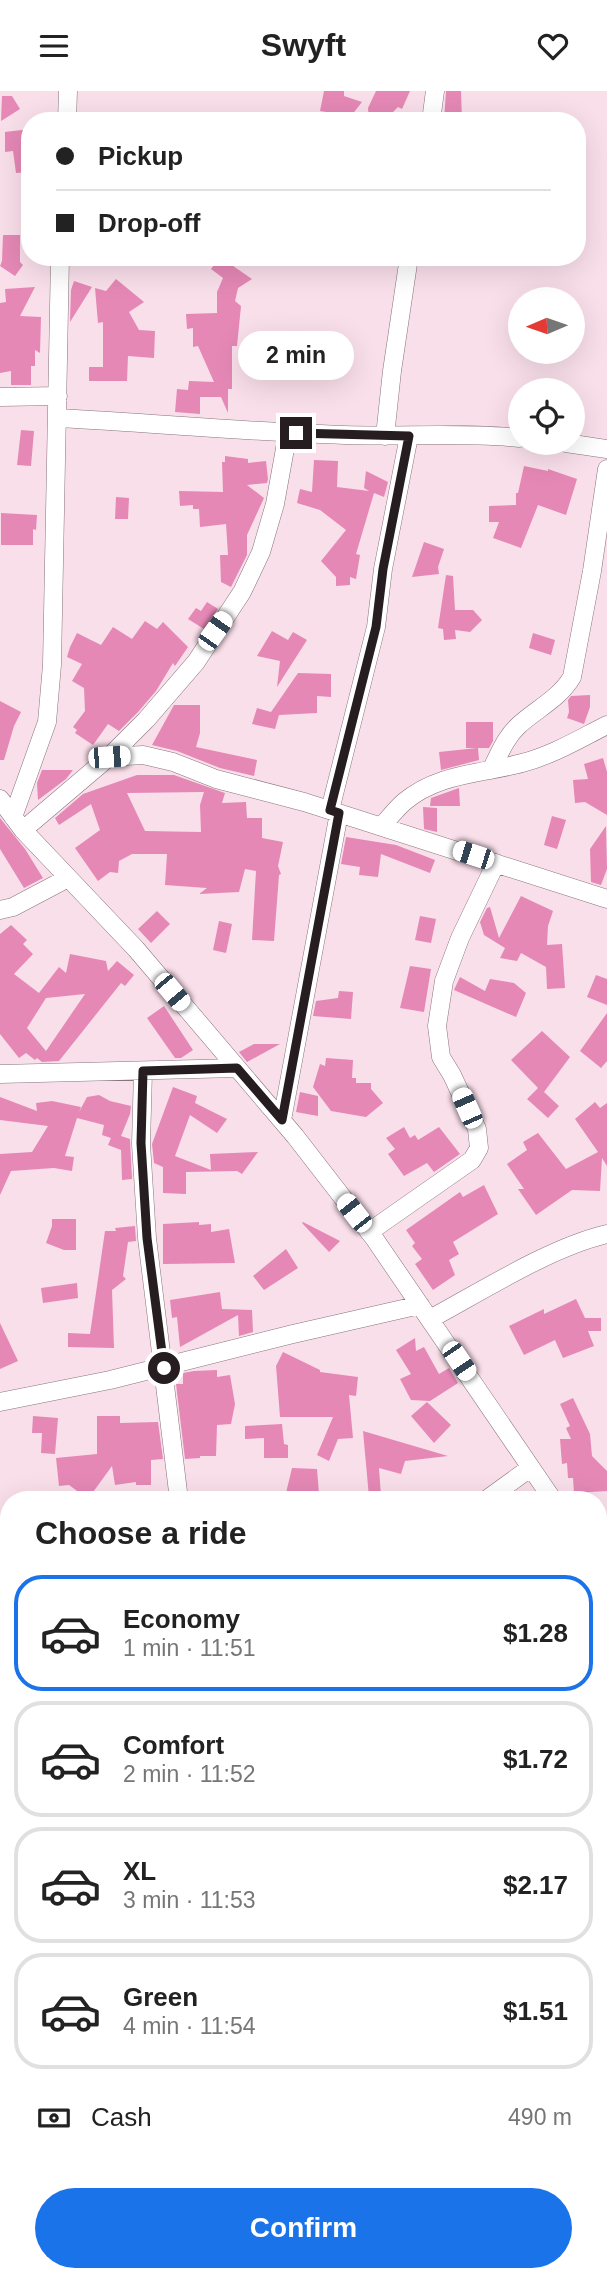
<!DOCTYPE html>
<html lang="en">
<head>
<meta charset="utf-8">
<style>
	body { margin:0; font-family:Helvetica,sans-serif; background:#f6f6f6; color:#222; height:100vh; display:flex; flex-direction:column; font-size:26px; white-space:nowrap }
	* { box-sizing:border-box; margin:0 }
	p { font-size:23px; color:#767676 }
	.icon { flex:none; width:38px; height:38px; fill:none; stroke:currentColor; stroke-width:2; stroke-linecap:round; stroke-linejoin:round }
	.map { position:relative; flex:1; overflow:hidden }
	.sheet { position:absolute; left:0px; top:1400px; width:607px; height:791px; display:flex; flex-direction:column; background:#fff; border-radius:28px 28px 0 0; box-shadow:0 7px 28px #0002 }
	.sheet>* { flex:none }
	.guide { position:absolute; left:21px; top:21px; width:565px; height:154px; border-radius:28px; box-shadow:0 7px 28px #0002; display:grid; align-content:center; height:154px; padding:0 35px; background:#fff }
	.needle { width:46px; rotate:268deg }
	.tools { position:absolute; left:508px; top:196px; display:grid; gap:14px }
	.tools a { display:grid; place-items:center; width:77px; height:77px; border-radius:50%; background:#fff; box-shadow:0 7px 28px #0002; font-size:35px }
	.end { position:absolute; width:32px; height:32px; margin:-16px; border:9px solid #261d21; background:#fff; box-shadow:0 0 0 4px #fff }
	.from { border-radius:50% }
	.bubble { position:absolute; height:49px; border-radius:24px; background:#fff; box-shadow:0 7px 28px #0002; font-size:23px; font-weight:700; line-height:49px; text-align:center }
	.car { position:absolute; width:21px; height:42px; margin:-21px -10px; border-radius:9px; box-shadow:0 0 5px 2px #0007; background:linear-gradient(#fff 24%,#345 0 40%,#fff 0 76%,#345 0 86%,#fff 0) }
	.guide b { display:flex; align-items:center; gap:24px; height:66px; font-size:26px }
	.guide b+b { border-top:2px solid #e0e0e0 }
	.guide i { width:18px; height:18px; background:#222 }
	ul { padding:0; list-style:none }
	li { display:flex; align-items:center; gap:21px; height:116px; margin:0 14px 10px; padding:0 21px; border:4px solid #e0e0e0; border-radius:28px }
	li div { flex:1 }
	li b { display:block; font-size:26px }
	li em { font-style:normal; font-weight:700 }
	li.selected { border-color:#1a73e8 }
	li>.icon { width:63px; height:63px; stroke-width:1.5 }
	h2 { padding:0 35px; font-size:32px; line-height:84px }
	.pay { display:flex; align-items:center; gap:18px; height:77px; padding:0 35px; font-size:26px }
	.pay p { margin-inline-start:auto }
	.primary-button { display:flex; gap:14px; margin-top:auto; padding:14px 35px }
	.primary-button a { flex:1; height:80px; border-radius:42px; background:#1a73e8; color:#fff; font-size:28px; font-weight:700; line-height:80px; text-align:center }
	header { display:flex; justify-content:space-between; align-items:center; height:91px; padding:0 35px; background:#fff; font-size:32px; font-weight:700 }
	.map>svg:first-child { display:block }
</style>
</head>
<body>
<header><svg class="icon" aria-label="menu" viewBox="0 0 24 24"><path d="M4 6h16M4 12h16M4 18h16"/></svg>Swyft<svg class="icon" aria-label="heart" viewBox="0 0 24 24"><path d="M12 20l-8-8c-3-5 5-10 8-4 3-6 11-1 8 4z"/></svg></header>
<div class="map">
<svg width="607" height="2191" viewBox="0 0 607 2191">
	<rect width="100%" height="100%" fill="#f9dfea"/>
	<path fill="#e588b6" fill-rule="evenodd" d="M324,0H344V5L362,11L351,25L320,20Z
		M376,0H410L402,18L398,16L384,30H369L368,17Z
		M446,0H461L462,30H444Z
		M2,5H12L20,18L1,30Z
		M30,38V81L16,82L13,60L5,61V41Z
		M3,144H20V171L23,174L15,185L0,175L2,170Z
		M220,166L252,188L238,197L235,210L241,215L237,255H232V298H228V322L221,306H200V323L175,321L177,298L188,299L189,290L214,291L198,255L193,256V237L187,238L186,223L217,222V201L223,187L211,178Z
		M116,188L144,211L129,221L139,239L155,240L154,267L128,265L127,290H89V276H103V231L98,232L95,197L106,200Z
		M74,190L92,196L70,231L71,199Z
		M35,196L20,225L41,226L40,262L35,259V275H31V294H11V280L0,282V212L6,211L5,198Z
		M21,339L34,340L31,375L17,374Z
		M225,365L248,368V372L266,370L268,388L267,392L247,394L264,407L247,444V464L231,496L221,491L220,464H228L226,433L200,436L199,418H193V414L180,415L179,400L223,401L222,371H225Z
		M314,369L338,370L337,396L369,400L364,397L366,380L388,391L384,406L374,402L356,463L360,464L356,488L350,486V494L336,495V486L321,470L346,439L320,419L297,412L300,398L312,401Z
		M524,375L548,380V378L577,388L566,424L538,414L521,457L493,447L499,431H489V415L516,414V402H518Z
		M116,406L129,407L128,428H115Z
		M1,422L37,424L36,439L33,438V454H1Z
		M424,451L444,458L438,476L439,483L412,486Z
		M446,484L453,485L455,519H473L482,529L470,541L455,539L456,548L444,549L443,538L438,537Z
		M207,511L218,518L204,538L188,528L196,517L201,520Z
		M145,530L157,538L163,531L188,556L175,575L173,572L156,600L138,621L119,640L108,633L93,654L75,642L77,639L73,636L85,620L84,597L72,590L82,573L67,566L70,556L77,542L101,554L113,536L132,548Z
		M272,540L288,549L293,541L307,549L277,596L280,570L257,565Z
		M533,542L555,549L551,564L529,557Z
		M298,582L331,583V606L317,605V622L279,624L275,638L252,633L257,617L271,621Z
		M590,604V616L584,633L567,627L569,621L568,609L571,605Z
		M0,610L21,621L14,635L4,669H0Z
		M174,614H200V642L196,656L257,669L254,685L220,677L177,660L152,654Z
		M466,631H493V650L489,657H478L479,669L441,679L439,661L477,657H466Z
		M603,667L607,681V724L585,711L575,712L573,689L588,688L584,673Z
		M42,679H73L66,688L38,709L37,692Z
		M137,684H174L225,702L222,712L246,711L247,727H262V747L283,751L278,775L281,783L279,784L274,850L252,849L256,780L245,778L239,801L199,803L207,797L165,794L167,763H132L119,770L118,782L110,781L98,790L75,757L100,739L91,713L59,734L55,727L83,703ZM204,701L200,714L201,741L145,740L127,702Z
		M459,697L460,715H430L431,707Z
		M423,716L437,717V741L424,738Z
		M552,725L566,729L557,758L544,754Z
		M0,727L25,758L43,787L24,797L0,758Z
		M606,735L607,778L601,794L591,791L590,758Z
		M346,746L396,754L435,769L430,782L381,763L378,786L359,784L360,776L341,773Z
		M521,805L553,820L548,835L547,854L562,853L565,897L547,898L546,876L521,862L517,870L500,867L505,857L484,844L480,831L487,817L490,816L499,847Z
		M157,820L170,833L151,852L138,838Z
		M420,825L436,828L431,852L415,849Z
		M219,830L232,833L226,862L213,859Z
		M11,834L27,849L23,853L33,863L14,883L39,902L59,876L66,882L70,863L106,870L108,880L117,870L134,884L125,895L121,892L59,970L42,971L37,967L35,969L26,962L19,967L0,943V843ZM85,903L46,960L27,937L46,907Z
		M410,875L431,878L424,921L400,917Z
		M596,884L607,888V914L587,906Z
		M460,886L485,900L490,888L514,892L526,902L516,926L454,899Z
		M339,900L353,901L351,928L313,925L316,910L338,907Z
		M164,915L193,959L181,967H175L147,927Z
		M607,922V970L601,977L580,960Z
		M542,940L570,966L544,1001L559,1015L548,1027L527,1008L538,997L511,969Z
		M254,953H280L247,971L239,961Z
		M326,967L353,969L352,987H356V992H371V998L383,1012L366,1026L331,1020L313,996L320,973L325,975Z
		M173,996L197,1005L195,1012L227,1028L217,1042L190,1024L175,1065L211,1079L210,1063L258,1061L242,1083L237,1080L186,1081V1103L163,1102V1076L154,1072L152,1053Z
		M300,1001L318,1005V1025L296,1021Z
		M99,1004L110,1010L131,1015L130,1023L121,1045L130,1048L132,1088L122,1089L121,1059L108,1054L111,1047L102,1044L104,1034L77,1027L65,1065L74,1066L72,1080L54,1077L11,1080L0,1104V1063L32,1061L48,1035L0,1029V1006L37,1020L36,1012L52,1010L81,1016L79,1021L87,1006Z
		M595,1011L600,1017L607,1012V1075L602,1067L600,1100L572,1099L536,1124L518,1098H524L507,1073L527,1059L523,1051L538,1042L566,1078L598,1061L575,1028Z
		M404,1036L410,1047L415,1044L418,1049L439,1036L460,1063L434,1081L427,1072L404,1085L388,1063L395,1058L386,1047Z
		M484,1094L498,1123L453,1151L459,1163L449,1169L455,1184L433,1199L415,1173L422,1168L412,1155L415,1152L406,1139L460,1101L463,1106Z
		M52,1128H76V1159H64L46,1152L52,1135Z
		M199,1131V1134L211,1133V1141L229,1138L235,1172L163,1173V1133Z
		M303,1131L340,1150L329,1161L302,1132Z
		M135,1135L136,1150L128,1151L123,1185L126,1188L112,1199L114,1257L68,1256V1242L90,1243L105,1140H116L115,1137Z
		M286,1158L298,1177L264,1199L253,1185Z
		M77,1192L78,1207L43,1212L41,1197Z
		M220,1201L222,1218L252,1219L253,1241L239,1245L238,1224L180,1256L177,1226L172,1227L170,1209Z
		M576,1208L585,1227H601V1240H588L594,1255L563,1267L555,1249L524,1264L509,1235L544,1218V1223Z
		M0,1232L18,1270L0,1278Z
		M415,1247L416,1260L424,1256L439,1283L449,1277L458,1292L430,1310L411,1309L400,1288L411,1283L396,1259Z
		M283,1261L320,1279V1281L358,1286L356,1305L349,1304L353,1347L338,1348L329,1370L317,1364L333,1326H280L276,1275Z
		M217,1279V1286L230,1284L235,1313L231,1333L217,1334L216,1365H200V1367L185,1368L176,1293H183V1282L194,1280Z
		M573,1307L590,1343L592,1365L607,1380V1400L574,1402L573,1387H568L567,1372L562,1373L560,1348H571L566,1337L570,1335L560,1313Z
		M427,1311L451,1334L434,1352L411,1325Z
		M33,1325L58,1327L55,1363L41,1362L42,1342H32Z
		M97,1325H120V1332L158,1331L163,1368L151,1369V1394H136V1391L115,1394L112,1375L88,1408L69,1394L59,1395L56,1367L97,1363Z
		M282,1333L284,1353L288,1354V1367H264V1347L245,1348V1335Z
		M363,1340L448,1365L405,1370L401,1383L379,1377L381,1405L369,1406Z
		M292,1377L317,1378L319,1403L285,1406Z"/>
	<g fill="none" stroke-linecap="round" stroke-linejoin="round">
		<g stroke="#89737d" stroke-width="19">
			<path id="minor" d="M67,30L68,0
				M431,30L435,0
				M0,306L58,305
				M58,327C153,332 249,341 344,344C403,346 461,341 520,347
				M385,345L392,280L409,166
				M566,352L607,358
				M109,666L143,664L173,671L216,688L304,711L607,808
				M491,679C499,664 505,647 518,635C536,618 559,608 572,586L592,480L607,378
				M0,708L23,739L136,858L295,1045L374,1147L553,1409
				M330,719L376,536L383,478L409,345
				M13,726L47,631L52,574L60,166
				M382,735C389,727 396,718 404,711C438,682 482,683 522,672C553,664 579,648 607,634
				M23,739L109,666L146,629L196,571L242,501L261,461L275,413L288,341
				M0,819L13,816L68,787
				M143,980L141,1053L147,1147L179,1409
				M0,983L237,977
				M282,1029L339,722
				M369,1141L472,1069L479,1057L477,1038L452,984L441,966L437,935L444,890L460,847L496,772
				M430,1228C482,1200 551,1156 607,1143
				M0,1311L110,1289L293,1243L420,1214
				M486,1409L530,1377
				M0,1449L9,1447
				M598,1469L607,1477
				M598,1617L607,1589
				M598,1695L607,1698
				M0,1747L9,1742
				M0,1878L9,1874
				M598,1903L607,1906
				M0,1986L9,1984
				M598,2074L607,2075
				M29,2191L55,2182
				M406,2191L408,2182
				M537,2191L539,2182"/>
		</g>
		<use href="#minor" stroke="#fff" stroke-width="18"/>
	</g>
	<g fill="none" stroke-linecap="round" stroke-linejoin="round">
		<path stroke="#261d21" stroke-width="9" d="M164,1277L147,1147L141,1052L143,980L237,977L282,1029L339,722L330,719L376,536L383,478L409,345L296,342"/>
	</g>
</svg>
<div class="tools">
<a><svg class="needle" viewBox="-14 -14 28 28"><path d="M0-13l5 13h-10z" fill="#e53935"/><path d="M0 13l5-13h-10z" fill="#767676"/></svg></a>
<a><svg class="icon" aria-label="locate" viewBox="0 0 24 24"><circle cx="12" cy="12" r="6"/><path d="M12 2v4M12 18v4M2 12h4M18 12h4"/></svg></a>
</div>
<i class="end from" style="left:164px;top:1277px"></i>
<i class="end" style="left:296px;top:342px"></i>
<div class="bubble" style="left:238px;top:240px;width:116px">2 min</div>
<i class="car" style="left:215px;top:540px;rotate:35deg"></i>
<i class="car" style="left:109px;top:666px;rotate:86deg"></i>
<i class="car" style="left:473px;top:764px;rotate:288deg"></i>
<i class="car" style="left:172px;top:901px;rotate:140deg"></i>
<i class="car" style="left:467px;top:1017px;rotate:336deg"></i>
<i class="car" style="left:354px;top:1122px;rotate:322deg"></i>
<i class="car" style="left:459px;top:1270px;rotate:146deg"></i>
<div class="guide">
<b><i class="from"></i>Pickup</b>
<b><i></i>Drop-off</b>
</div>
<section class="sheet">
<h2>Choose a ride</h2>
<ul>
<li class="selected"><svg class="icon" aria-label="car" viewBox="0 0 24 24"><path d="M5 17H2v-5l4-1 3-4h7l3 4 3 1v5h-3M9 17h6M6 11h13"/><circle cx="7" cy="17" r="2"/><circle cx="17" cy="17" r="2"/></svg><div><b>Economy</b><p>1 min · 11:51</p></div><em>$1.28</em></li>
<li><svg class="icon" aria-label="car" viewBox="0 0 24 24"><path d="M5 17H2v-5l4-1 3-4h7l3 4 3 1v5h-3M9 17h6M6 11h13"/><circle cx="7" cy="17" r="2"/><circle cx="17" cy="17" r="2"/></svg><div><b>Comfort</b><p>2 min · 11:52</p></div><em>$1.72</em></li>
<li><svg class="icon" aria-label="car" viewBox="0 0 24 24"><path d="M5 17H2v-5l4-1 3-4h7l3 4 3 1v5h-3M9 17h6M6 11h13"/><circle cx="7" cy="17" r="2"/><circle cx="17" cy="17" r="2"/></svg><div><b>XL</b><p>3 min · 11:53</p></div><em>$2.17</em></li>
<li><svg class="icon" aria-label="car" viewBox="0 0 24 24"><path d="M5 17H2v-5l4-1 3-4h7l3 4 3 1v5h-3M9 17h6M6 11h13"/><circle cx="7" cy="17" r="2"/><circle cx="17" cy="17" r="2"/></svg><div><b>Green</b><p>4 min · 11:54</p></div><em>$1.51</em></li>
</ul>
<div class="pay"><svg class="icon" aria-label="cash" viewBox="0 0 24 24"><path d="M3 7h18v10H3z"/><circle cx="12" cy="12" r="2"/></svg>Cash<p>490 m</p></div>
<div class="primary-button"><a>Confirm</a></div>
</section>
</div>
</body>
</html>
